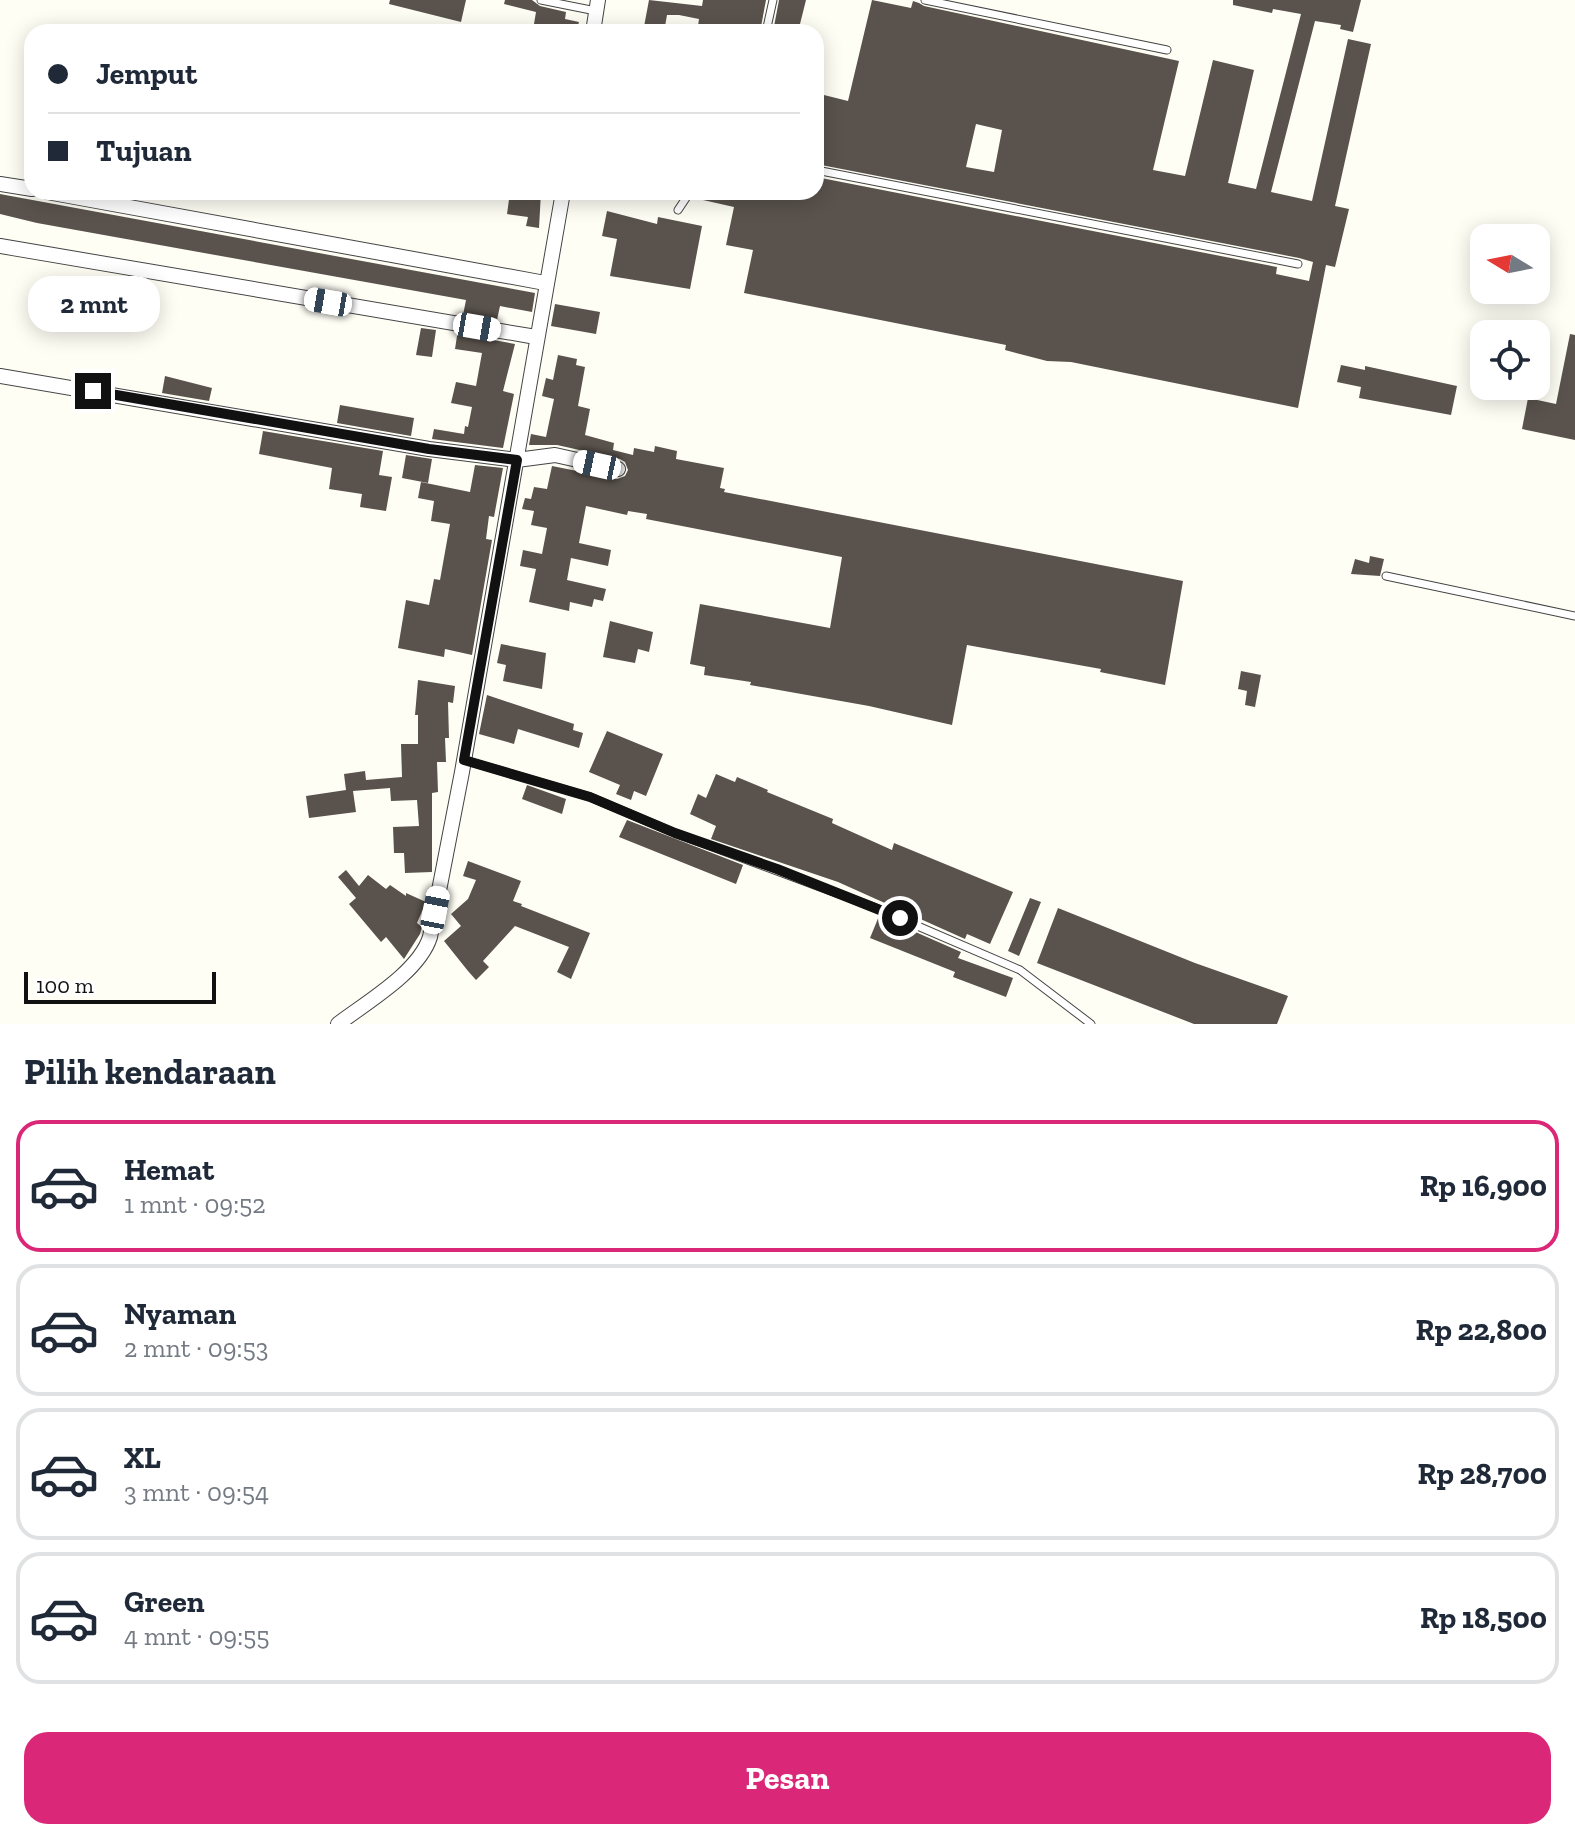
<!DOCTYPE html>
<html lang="id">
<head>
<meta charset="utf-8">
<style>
	body { margin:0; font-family:"Zilla Slab",serif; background:#f6f6f7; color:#1f2937; height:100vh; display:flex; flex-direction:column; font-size:30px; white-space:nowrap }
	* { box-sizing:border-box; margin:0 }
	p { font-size:26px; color:#747a83 }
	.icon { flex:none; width:44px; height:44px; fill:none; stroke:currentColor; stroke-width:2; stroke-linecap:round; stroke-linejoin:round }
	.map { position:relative; height:1024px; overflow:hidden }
	.sheet { display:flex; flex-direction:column; background:#fff; flex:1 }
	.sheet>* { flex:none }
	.guide { position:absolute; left:24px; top:24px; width:800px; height:176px; border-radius:24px; box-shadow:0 4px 20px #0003; display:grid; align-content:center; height:176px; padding:0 24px; background:#fff }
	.needle { width:52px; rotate:280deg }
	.tools { position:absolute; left:1470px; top:224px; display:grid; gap:16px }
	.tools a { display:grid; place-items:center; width:80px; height:80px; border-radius:16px; background:#fff; box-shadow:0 4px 20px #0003; font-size:40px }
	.scale { position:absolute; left:24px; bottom:20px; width:192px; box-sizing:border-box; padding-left:8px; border:4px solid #111; border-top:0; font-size:22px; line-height:28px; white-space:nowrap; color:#111; -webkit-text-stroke:6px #fff; paint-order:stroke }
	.end { position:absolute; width:36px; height:36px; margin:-18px; border:10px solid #111; background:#fff; box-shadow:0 0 0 4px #fff }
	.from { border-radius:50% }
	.bubble { position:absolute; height:56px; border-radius:24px; background:#fff; box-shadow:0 4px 20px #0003; font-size:26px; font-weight:800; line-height:56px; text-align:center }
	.car { position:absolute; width:24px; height:48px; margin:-24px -12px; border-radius:10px; box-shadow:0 0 6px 2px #0007; background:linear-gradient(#fff 24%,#345 0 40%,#fff 0 76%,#345 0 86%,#fff 0) }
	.guide b { display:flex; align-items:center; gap:28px; height:76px; font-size:30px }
	.guide b+b { border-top:2px solid #e0e1e3 }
	.guide i { width:20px; height:20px; background:#1f2937 }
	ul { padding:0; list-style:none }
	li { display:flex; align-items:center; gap:24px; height:132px; margin:0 16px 12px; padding:0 8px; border:4px solid #e0e1e3; border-radius:24px }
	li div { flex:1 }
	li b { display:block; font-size:30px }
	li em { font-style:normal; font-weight:800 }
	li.on { border-color:#db2777 }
	li>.icon { width:72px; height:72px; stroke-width:1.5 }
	h2 { padding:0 24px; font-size:36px; line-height:96px }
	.primary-button { display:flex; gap:16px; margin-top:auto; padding:16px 24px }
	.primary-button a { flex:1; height:92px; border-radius:24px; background:#db2777; color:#fff; font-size:32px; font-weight:800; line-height:92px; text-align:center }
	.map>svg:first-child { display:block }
</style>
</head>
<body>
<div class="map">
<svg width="1575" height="1024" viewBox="0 0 1575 1024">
	<rect width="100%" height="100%" fill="#fffef5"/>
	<path fill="#5a534d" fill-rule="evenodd" d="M390,0H466L461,22L389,4Z
		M505,0H532L540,6L566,12L565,19L579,22L576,32L533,30L536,12L504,4Z
		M649,0L702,6L703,0H766L760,32H729L698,26L699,19L679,15H667L664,32H643Z
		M779,0H806L798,32H773Z
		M872,0L911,8L913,1L919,3L924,6L1179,61L1153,170L1185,176L1213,60L1254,70L1228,183L1256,189L1301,14L1273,9L1272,13L1233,5V0H1361L1353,32L1340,29L1341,25L1315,21L1271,192L1312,201L1348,39L1371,44L1335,206L1349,209L1335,267L1326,265L1298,408L1071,362L1047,361L1005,350L1006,345L744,293L753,250L726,245L734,207L694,198L696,192H816V177L1277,267L1276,274L1309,281L1313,262L1299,258L816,164V93L848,101ZM976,124L1002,130L994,172L966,167Z
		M510,192H541L539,228L526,226L528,217L507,214Z
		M0,194L535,293L532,312L500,306L497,320L463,315L466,300L37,223L0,214Z
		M607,211L657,224L658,217L702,226L690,289L610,276L617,239L602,236Z
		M555,304L600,312L596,334L551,326Z
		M421,328L436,330L432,357L416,355Z
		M460,334L515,344L503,391L514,394L503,448L432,439L434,429L464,434L465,426L468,427L472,407L451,403L456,382L476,386L482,353L455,349L457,336Z
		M1570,334L1575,335V440L1522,429L1528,398L1556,404Z
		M558,355L577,359L576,365L585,367L578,406L590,409L585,435L614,443L613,450L633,455L634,448L654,452L655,446L677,451L676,459L724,468L720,488L725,489L724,492L1183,581L1165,685L1100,672L1101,669L967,645L952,725L869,706L750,685L751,682L704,675L705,667L690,664L700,604L830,628L842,557L646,519L647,514L628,511L627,515L586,506L579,543L611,550L608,566L571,558L567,580L606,589L603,601L594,599L592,607L570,602L569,611L529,602L536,569L520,566L523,550L542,554L547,528L531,525L534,511L522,509L525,498L531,499L534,487L547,489L552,466L617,479L625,476L628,470L625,462L620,459L557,445H529L531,434L546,437L554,399L542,396L546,378L553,380Z
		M1341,365L1365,370V366L1457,386L1451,415L1359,398L1361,387L1337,382Z
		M165,376L212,388L209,401L162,393Z
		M340,405L414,418L411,436L337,423Z
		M263,431L383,451L379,475L392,477L386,511L360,507L362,494L329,489L332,468L259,454Z
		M406,455L432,459L428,483L402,478Z
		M475,465L503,468L494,517L489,516L486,539L492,540L472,655L445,649L444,657L398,648L406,600L429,605L434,579L440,580L450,524L431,521L434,501L418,498L421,482L470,492Z
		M1370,556L1384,559L1380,576L1351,574L1355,559L1369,563Z
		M610,621L653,632L649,652L638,649L635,663L603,657Z
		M501,644L546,653L542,689L503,681L506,665L497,663Z
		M1241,671L1261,675L1255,707L1245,705L1247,691L1238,689Z
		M418,680L455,686L453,703L448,702L449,738H445L446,762H437L438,792L432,793V872L405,873L404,853H394L393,827L419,826L417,800L391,801L390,788L353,791L356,812L309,818L306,796L346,790L344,774L365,771L366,780L402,777L401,744H418V715H415Z
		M487,695L574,724L573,730L583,733L579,748L518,729L514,744L479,734Z
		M607,731L663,754L646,796L634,791L631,800L616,794L620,785L589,772Z
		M716,774L735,782L737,777L768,790L767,792L833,819L832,823L892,850L894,843L1013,892L990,944L967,934L965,939L838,882L711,839L716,826L690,814L698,794L706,798Z
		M527,785L566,799L562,814L522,799Z
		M627,820L743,865L736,884L619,837Z
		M468,861L521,881L513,901L522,904L521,906L590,933L571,979L557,972L569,947L515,926L483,961L489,967L476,980L468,971L444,941L461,926L451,914L468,899L476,880L463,876Z
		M346,870L359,886L368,875L386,889L390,885L406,896V893L426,902L417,923L422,927L420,934L404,959L386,937L381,942L349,904L356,898L338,877Z
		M1030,898L1041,902L1019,956L1008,951Z
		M1058,908L1195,963L1288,996L1277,1024H1194L1037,963Z
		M879,916L961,952L958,958L1013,978L1006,997L953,977L955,972L870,938Z"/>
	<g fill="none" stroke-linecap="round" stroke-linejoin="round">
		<g stroke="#444" stroke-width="9">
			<path id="lane" d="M541,0L596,11
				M925,0L1167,50
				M766,32L773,0
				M816,170L1298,264
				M678,210L690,192
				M1386,576L1575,616
				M464,760L590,797L675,833L871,906L1020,970L1091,1024"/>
		</g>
		<g stroke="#444" stroke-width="16">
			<path id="street" d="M593,32L598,0
				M0,184L32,189
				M47,192L545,283
				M0,246L536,337
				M0,376L429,449L517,460L555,455L618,469
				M338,1024C367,1002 419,972 430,937L462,772L563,192"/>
		</g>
		<use href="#lane" stroke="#fff" stroke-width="7"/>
		<use href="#street" stroke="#fff" stroke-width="14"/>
	</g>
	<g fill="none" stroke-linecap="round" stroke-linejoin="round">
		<path stroke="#111" stroke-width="10" d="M93,391L429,449L517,460L464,760L590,797L675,833L777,869L900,918"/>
	</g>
</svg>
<div class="tools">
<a><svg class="needle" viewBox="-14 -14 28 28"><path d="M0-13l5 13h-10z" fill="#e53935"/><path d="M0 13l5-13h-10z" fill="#747a83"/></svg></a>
<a><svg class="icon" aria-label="locate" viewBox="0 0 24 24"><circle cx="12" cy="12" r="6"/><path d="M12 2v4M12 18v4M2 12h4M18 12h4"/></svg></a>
</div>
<div class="scale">100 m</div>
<i class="end from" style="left:900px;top:918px"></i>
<i class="end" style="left:93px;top:391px"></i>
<div class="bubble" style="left:28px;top:276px;width:132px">2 mnt</div>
<i class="car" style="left:328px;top:302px;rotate:280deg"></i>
<i class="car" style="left:477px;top:327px;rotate:100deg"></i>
<i class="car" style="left:597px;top:465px;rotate:282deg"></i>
<i class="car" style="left:435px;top:910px;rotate:11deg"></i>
<div class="guide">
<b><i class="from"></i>Jemput</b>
<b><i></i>Tujuan</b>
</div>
</div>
<section class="sheet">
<h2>Pilih kendaraan</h2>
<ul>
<li class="on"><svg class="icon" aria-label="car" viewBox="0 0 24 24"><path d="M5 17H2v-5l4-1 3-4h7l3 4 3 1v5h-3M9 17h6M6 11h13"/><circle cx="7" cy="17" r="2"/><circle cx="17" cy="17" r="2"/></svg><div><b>Hemat</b><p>1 mnt · 09:52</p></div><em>Rp 16,900</em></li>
<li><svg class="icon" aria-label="car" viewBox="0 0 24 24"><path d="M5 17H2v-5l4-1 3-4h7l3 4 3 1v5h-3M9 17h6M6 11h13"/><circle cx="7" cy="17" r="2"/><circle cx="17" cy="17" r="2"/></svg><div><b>Nyaman</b><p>2 mnt · 09:53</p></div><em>Rp 22,800</em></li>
<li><svg class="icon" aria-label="car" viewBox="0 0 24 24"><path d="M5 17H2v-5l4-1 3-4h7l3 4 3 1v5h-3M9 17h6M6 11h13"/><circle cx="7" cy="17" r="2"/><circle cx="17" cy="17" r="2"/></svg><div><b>XL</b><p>3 mnt · 09:54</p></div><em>Rp 28,700</em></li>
<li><svg class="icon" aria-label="car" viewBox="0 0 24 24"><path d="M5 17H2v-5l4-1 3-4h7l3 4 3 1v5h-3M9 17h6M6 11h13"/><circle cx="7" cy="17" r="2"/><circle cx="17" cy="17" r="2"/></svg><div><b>Green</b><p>4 mnt · 09:55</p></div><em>Rp 18,500</em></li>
</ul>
<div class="primary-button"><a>Pesan</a></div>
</section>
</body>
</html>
